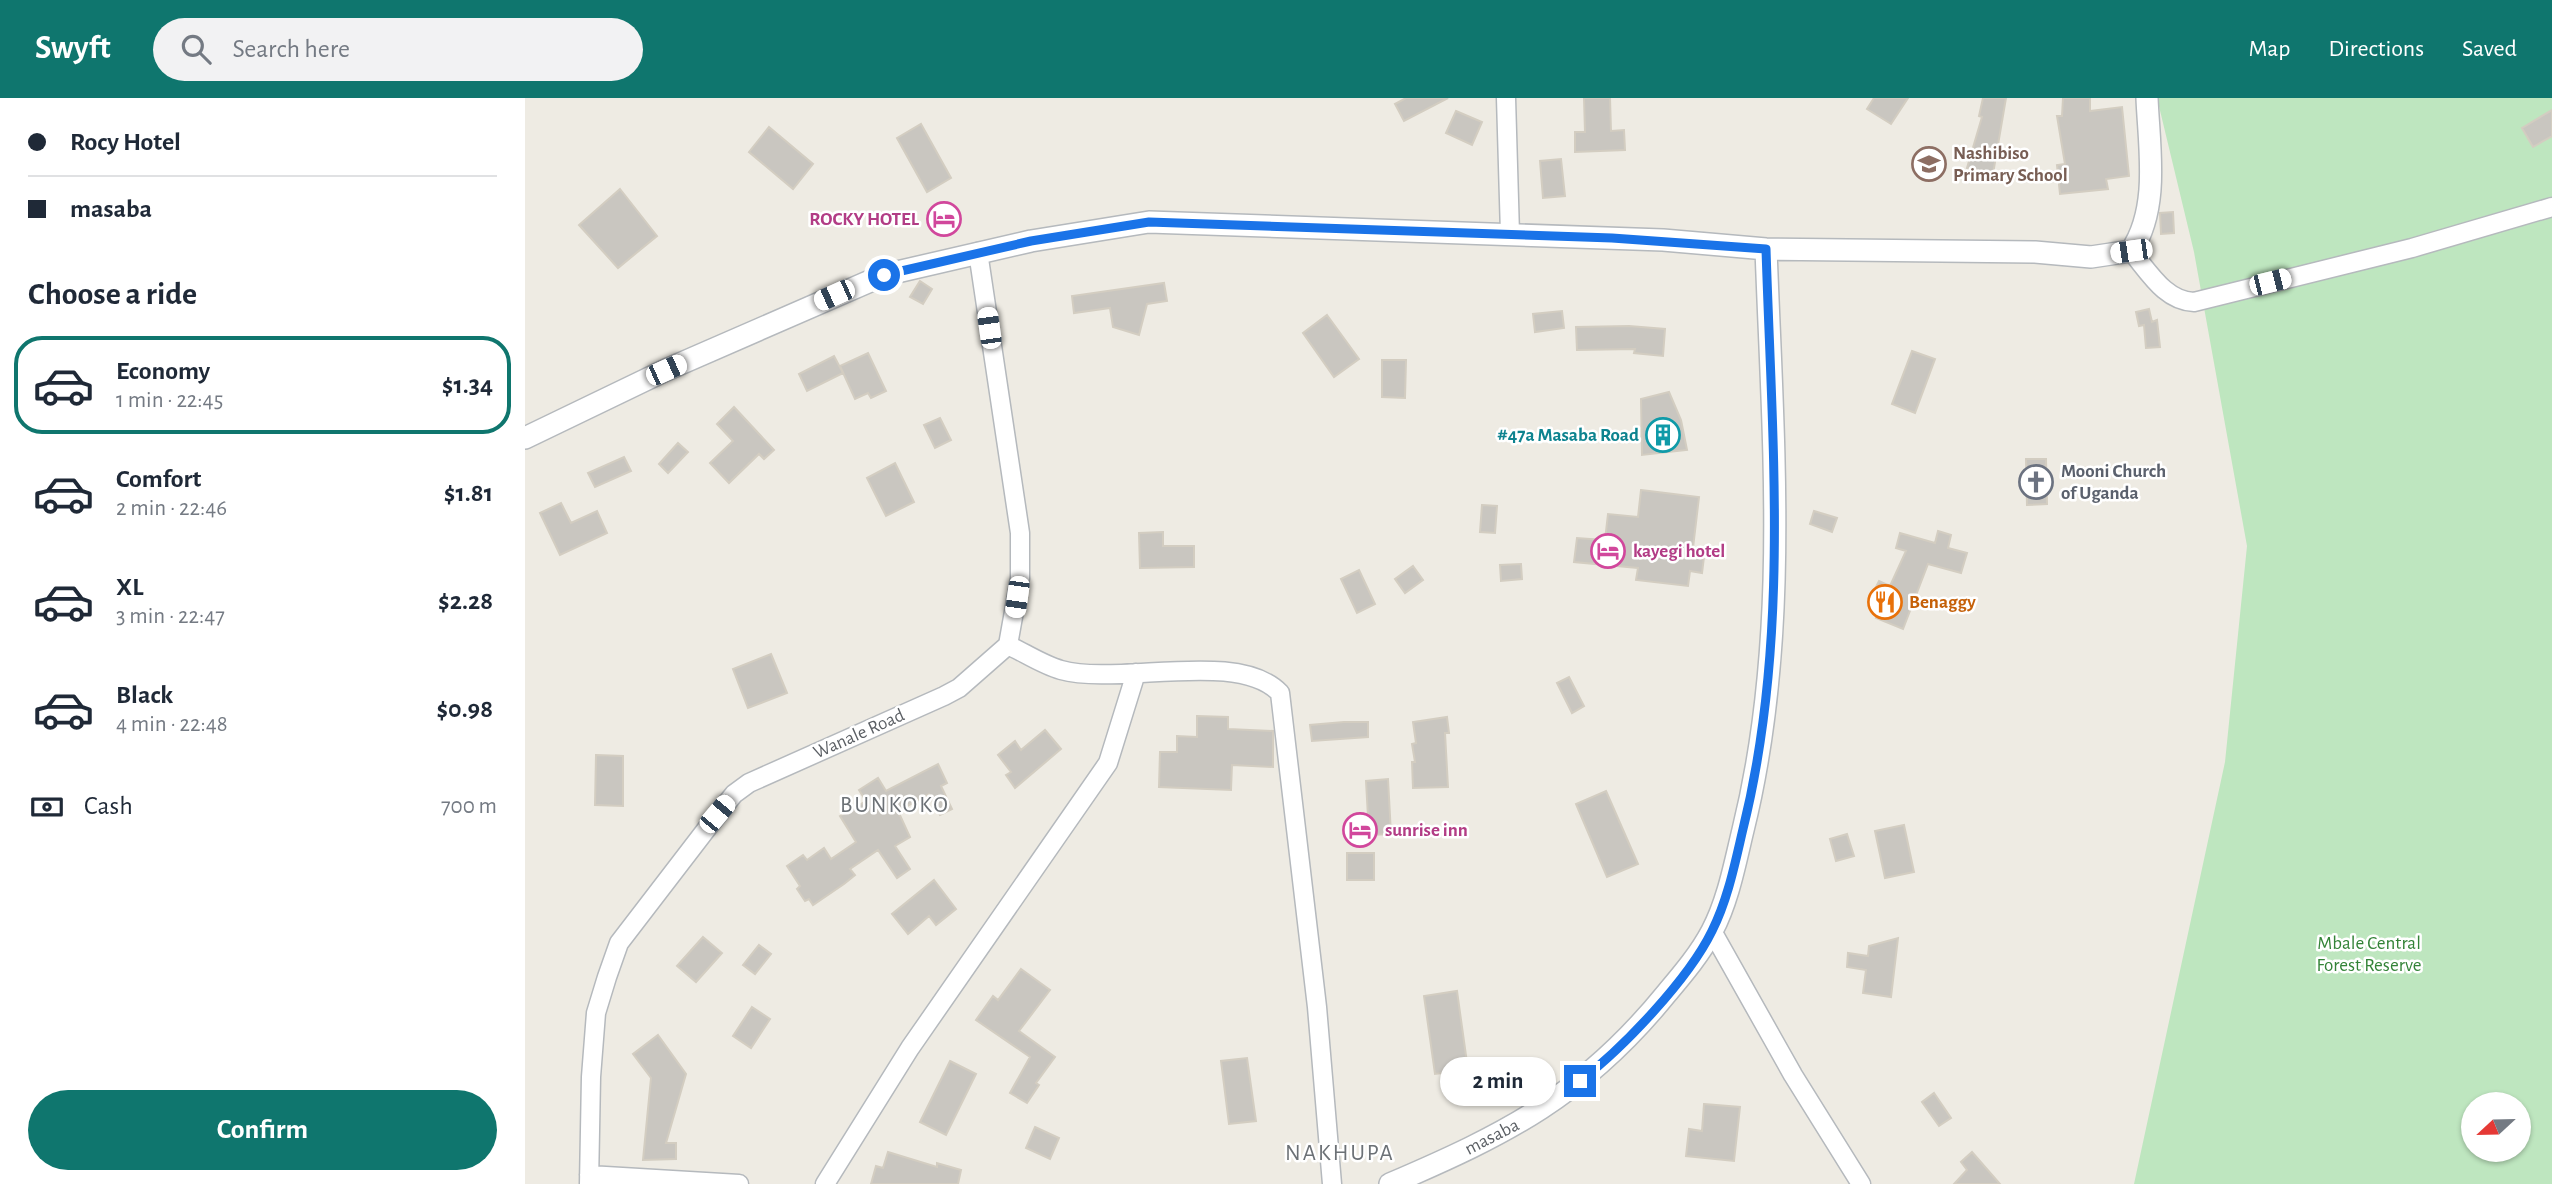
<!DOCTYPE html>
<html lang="en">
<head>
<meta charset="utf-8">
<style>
	body { margin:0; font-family:"Alegreya Sans",sans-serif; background:#f2f2f3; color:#1f2937; height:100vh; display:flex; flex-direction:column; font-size:26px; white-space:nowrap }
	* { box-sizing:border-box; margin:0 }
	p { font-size:23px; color:#747a83 }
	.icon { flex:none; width:38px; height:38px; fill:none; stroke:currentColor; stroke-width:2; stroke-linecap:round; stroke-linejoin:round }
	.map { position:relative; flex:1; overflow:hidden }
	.details { display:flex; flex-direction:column; background:#fff; width:525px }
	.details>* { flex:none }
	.top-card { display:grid; align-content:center; height:154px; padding:0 28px; background:#fff }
	.needle { width:46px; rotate:248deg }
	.controls { position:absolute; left:1936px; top:994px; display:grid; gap:14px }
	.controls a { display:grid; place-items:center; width:70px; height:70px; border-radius:50%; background:#fff; box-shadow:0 2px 5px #0004; font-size:35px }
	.end { position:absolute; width:32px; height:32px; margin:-16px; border:9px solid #1a73e8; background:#fff; box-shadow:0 0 0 4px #fff }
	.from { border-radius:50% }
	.bubble { position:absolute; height:49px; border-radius:24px; background:#fff; box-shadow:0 2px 5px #0004; font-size:23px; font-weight:700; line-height:49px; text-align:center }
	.car { position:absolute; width:21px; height:42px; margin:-21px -10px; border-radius:9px; box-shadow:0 0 5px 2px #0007; background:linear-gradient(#fff 24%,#345 0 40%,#fff 0 76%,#345 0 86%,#fff 0) }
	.top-card b { display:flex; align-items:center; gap:24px; height:66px; font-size:26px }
	.top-card b+b { border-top:2px solid #e0e1e3 }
	.top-card i { width:18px; height:18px; background:#1f2937 }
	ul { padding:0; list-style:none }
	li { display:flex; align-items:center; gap:21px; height:98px; margin:0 14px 10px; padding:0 14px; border:4px solid transparent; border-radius:28px }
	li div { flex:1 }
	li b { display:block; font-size:26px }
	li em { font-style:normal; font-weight:700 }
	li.current { border-color:#0f766e }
	li>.icon { width:63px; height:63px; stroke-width:1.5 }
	h2 { padding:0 28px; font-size:32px; line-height:84px }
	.pay { display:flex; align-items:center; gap:18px; height:77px; padding:0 28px; font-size:26px }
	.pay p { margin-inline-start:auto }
	.cta { display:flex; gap:14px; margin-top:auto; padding:14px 28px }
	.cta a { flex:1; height:80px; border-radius:42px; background:#0f766e; color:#fff; font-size:28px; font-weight:700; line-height:80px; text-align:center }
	header { display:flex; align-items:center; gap:42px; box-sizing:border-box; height:98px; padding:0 35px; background:#0f766e; color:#fff }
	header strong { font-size:33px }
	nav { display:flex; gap:38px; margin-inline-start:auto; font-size:24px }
	.search { width:490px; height:63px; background:#f2f2f3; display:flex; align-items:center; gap:18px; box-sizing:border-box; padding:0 24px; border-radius:38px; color:#747a83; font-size:26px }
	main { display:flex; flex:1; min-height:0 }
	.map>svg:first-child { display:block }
</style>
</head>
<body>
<header>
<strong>Swyft</strong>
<div class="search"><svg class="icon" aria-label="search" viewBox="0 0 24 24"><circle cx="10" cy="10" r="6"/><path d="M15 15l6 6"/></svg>Search here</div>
<nav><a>Map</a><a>Directions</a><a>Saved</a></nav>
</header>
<main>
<section class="details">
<div class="top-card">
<b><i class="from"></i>Rocy Hotel</b>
<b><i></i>masaba</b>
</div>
<h2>Choose a ride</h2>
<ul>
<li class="current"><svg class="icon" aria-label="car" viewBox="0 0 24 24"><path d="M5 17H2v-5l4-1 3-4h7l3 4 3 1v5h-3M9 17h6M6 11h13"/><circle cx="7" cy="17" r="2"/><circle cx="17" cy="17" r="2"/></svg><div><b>Economy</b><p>1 min · 22:45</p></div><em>$1.34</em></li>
<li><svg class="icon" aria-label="car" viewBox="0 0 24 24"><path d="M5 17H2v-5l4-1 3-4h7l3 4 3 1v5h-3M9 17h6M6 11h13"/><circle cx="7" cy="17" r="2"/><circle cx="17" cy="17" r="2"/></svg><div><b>Comfort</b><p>2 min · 22:46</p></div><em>$1.81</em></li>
<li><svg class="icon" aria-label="car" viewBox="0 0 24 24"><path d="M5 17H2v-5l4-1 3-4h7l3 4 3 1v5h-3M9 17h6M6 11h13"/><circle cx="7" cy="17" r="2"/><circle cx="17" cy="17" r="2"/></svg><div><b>XL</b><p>3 min · 22:47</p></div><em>$2.28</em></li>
<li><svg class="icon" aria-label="car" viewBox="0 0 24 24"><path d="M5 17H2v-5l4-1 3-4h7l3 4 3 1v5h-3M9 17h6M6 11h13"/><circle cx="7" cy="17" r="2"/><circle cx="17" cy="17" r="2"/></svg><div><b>Black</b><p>4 min · 22:48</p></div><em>$0.98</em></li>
</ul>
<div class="pay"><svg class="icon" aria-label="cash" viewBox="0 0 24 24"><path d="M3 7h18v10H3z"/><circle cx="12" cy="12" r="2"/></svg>Cash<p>700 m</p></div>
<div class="cta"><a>Confirm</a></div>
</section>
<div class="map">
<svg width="2027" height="1086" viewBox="0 0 2027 1086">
	<rect width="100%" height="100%" fill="#eeebe3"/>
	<path fill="#bee6bf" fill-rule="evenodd" d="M1632,0H2027V1086H1609L1700,664L1722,448L1669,154ZM1948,1006H1993V1052H1948Z"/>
	<path fill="#c9c6c0" stroke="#d3cdc1" stroke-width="2" d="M881,0H923L879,23L870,6Z
		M1059,0H1085L1086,33L1099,32L1100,52L1050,54V34H1060Z
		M1349,0H1383L1366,26L1342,11Z
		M1458,0H1481L1468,76L1442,70L1457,19L1454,18Z
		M1538,0H1565V13L1597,9L1604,78L1581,81L1583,91L1535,96L1532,67L1540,66L1532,18H1537Z
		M2027,12V38L2008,49L1997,30Z
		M931,13L957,24L947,47L921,35Z
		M396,26L426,80L402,94L372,40Z
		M244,29L288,66L268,91L224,54Z
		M1036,61L1040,98L1018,100L1015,63Z
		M95,91L132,138L93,170L54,127Z
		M1648,114L1649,135L1636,136L1635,115Z
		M395,183L407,191L398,206L385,199Z
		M639,185L642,203L622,206L614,237L588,229L585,210L549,215L547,198Z
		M1624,211L1627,224L1632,222L1635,249L1621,250L1619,227L1614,228L1611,214Z
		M1037,213L1039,230L1010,234L1008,216Z
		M802,217L834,261L809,279L778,235Z
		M1104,228L1140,231L1138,258L1109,255L1110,251L1052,252L1051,229Z
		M1387,253L1410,261L1390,315L1367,306Z
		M343,255L361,293L346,300L343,295L330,301L315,268Z
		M309,258L318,275L282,293L274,276Z
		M857,262H881L880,300L857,299Z
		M1144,294L1156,322L1162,352L1117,357L1116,301Z
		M209,309L249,352L239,361L234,356L204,385L185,365L208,343L192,326Z
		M415,320L426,342L410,350L399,327Z
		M153,345L163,354L143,375L134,366Z
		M99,359L106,373L70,389L63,375Z
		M1501,361H1521L1522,406L1502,407Z
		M370,365L389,404L361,418L342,380Z
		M1116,392L1174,399L1168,450L1180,451L1177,475L1165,473L1163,488L1111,482L1113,470L1049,464L1052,440L1080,442L1083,416L1113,419Z
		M36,405L46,425L72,413L82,435L35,457L15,415Z
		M957,407L972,408L970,435L955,434Z
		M1289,413L1312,420L1307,434L1285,426Z
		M1413,433L1426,437L1423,450L1442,455L1436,475L1403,466L1378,531L1351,520L1357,502L1347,497L1354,483L1365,488L1381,453L1371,450L1375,435L1410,445Z
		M638,434V448H669V469L615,470L614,435Z
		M996,466L997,481L976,483L975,467Z
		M888,468L898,482L880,495L870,481Z
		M834,472L850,506L832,515L816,481Z
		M246,556L262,595L223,610L208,571Z
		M1044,579L1059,608L1047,615L1032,585Z
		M672,618L703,619V631L748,633V669L707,667L706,692L634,689L635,654H652V638L672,639Z
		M922,619L924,635H920L923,689L888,690L887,664H890L887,646L891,645L888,624Z
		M819,624H843V639L787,643L785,627Z
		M520,632L536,651L490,690L481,677L486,674L473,657L490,643L496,652Z
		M71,657L98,658V708L70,707Z
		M413,666L422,685L416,688L427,711L415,717L404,696L373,713L385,739L370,748L385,771L372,780L353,752L325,771L330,777L319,786L288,807L284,801L280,803L272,791L275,788L262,768L278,757L282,762L299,750L306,761L331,744L315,718L341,703L334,692L353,680L361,693Z
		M863,681L866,736L844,737L841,683Z
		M1081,693L1113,766L1082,779L1051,706Z
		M1379,727L1389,774L1360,780L1350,733Z
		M1322,736L1329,758L1311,763L1305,741Z
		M822,755H849V782H822Z
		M409,782L431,811L411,827L404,818L383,836L367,816Z
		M178,839L197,855L171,884L152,868Z
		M1373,840L1366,899L1338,895L1341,872L1322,869L1323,855L1343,858L1344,848Z
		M234,847L246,856L230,876L218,867Z
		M496,871L525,892L494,933L530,959L511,985L514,987L502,1005L485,995L505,959L451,922L468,898L473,902Z
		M932,893L943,972L910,976L899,898Z
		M227,909L245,921L226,950L208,938Z
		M133,937L161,976L141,1045H151V1061L118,1062L126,980L108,956Z
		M722,960L731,1023L704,1026L696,963Z
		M425,963L451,976L421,1037L395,1024Z
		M1409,995L1426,1020L1414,1028L1397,1004Z
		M1179,1006L1215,1009L1209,1063L1161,1058L1164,1031L1177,1033Z
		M510,1029L534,1040L525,1061L501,1050Z
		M363,1054L412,1069V1065L436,1072L433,1086H346L351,1068L358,1070Z
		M1447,1054L1475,1086H1429L1442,1072L1436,1064Z"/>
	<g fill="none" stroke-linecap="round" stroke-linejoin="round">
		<g stroke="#b5b9bd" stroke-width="21">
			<path id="minor" d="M981,0L985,136
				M1606,153C1624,174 1640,203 1669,204L1887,150L2027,109
				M483,547C500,555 518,567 536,572C594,588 713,551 755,595L792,909L807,1086
				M1187,833L1268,977L1336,1086
				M64,1077L214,1086
				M64,1086L66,979L71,915L82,879L94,845L193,716L209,696L224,685L419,598L434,590L483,547L495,480V435L453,154
				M300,1086L385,950L583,665L611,575"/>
		</g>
		<g stroke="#b5b9bd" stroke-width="24">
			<path id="tertiary" d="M0,340L141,272L359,177L506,143L624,124L1138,142L1241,151L1510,154L1566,159L1606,153C1635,110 1624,49 1622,0
				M865,1086C982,1036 1059,997 1141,896C1157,877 1175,856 1187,833C1203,803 1210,765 1218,732C1265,542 1248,345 1241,151"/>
		</g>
		<use href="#minor" stroke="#fff" stroke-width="18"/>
		<use href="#tertiary" stroke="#fff" stroke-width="21"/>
	</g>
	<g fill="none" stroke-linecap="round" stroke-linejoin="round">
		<path stroke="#1a73e8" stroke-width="9" d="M359,177L506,143L624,124L1087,140L1241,151C1247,344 1265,542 1218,731C1210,765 1203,801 1187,833C1163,882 1098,950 1055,983"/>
	</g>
	<defs>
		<g id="school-ring" transform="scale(1.75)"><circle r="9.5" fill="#fff" stroke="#8d6e63" stroke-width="1.5"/><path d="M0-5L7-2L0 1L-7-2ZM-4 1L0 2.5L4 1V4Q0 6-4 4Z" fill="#8d6e63"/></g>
		<g id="hotel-ring" transform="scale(1.75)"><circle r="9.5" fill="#fff" stroke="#d1479c" stroke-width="1.5"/><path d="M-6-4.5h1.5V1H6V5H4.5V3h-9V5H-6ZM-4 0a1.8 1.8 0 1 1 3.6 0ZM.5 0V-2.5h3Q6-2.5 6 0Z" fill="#d1479c"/></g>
		<g id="building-ring" transform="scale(1.75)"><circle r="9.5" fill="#fff" stroke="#0f9aa8" stroke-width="1.5"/><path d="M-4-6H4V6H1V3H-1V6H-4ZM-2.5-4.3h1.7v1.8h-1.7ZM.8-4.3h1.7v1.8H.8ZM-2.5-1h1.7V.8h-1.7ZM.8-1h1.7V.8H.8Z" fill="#0f9aa8"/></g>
		<g id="church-ring" transform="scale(1.75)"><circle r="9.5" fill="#fff" stroke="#6b7280" stroke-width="1.5"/><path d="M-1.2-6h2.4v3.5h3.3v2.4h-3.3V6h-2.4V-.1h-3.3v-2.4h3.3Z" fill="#6b7280"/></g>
		<g id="restaurant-ring" transform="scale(1.75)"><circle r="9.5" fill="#fff" stroke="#e8710a" stroke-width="1.5"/><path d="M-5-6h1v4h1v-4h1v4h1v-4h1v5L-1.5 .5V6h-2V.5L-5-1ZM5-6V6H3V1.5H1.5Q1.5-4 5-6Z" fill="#e8710a"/></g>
	</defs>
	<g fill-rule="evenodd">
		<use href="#school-ring" x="1404" y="66"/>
		<use href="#hotel-ring" x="419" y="121"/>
		<use href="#building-ring" x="1138" y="337"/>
		<use href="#church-ring" x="1511" y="384"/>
		<use href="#hotel-ring" x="1083" y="453"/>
		<use href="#restaurant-ring" x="1360" y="504"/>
		<use href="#hotel-ring" x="835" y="732"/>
	</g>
	<g text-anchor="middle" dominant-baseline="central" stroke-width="5" stroke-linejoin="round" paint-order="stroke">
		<g font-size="19" font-weight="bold" fill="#785e54" stroke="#fff" text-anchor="start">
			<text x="1428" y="55">Nashibiso<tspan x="1428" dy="22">Primary School</tspan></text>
		</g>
		<g font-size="19" font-weight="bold" fill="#b23c85" stroke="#fff" text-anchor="start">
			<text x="394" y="121" text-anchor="end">ROCKY HOTEL</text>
			<text x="1108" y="453">kayegi hotel</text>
			<text x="860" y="732">sunrise inn</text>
		</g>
		<g font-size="19" font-weight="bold" fill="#0d838f" stroke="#fff" text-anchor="end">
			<text x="1114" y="337">#47a Masaba Road</text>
		</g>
		<g font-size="19" font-weight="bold" fill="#5b616d" stroke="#fff" text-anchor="start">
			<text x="1536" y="373">Mooni Church<tspan x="1536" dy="22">of Uganda</tspan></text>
		</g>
		<g font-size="19" font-weight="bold" fill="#c56008" stroke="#fff" text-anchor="start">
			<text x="1384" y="504">Benaggy</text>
		</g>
		<g font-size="19" fill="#5b5f64" stroke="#fff">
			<text transform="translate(334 636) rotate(-24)">Wanale Road</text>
			<text transform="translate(967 1039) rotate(-27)">masaba</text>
		</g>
		<g font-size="19" fill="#338337" stroke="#fff">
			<text x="1844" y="845">Mbale Central<tspan x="1844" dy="22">Forest Reserve</tspan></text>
		</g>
		<g font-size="23" letter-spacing="2" fill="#6c7176" stroke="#fff">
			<text x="370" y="707">BUNKOKO</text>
			<text x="815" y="1055">NAKHUPA</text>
		</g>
	</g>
</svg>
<div class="controls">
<a><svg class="needle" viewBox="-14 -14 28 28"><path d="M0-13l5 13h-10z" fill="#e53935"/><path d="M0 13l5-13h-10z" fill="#747a83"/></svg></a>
</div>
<i class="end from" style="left:359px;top:177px"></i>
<i class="end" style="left:1055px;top:983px"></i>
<div class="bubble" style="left:915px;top:959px;width:116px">2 min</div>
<i class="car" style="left:1606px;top:153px;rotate:262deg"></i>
<i class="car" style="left:1745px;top:184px;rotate:76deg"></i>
<i class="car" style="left:309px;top:197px;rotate:246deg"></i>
<i class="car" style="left:464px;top:230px;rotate:352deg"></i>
<i class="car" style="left:141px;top:272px;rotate:66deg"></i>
<i class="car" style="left:492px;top:499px;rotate:188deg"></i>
<i class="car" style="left:192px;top:716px;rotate:40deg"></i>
</div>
</main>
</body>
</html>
